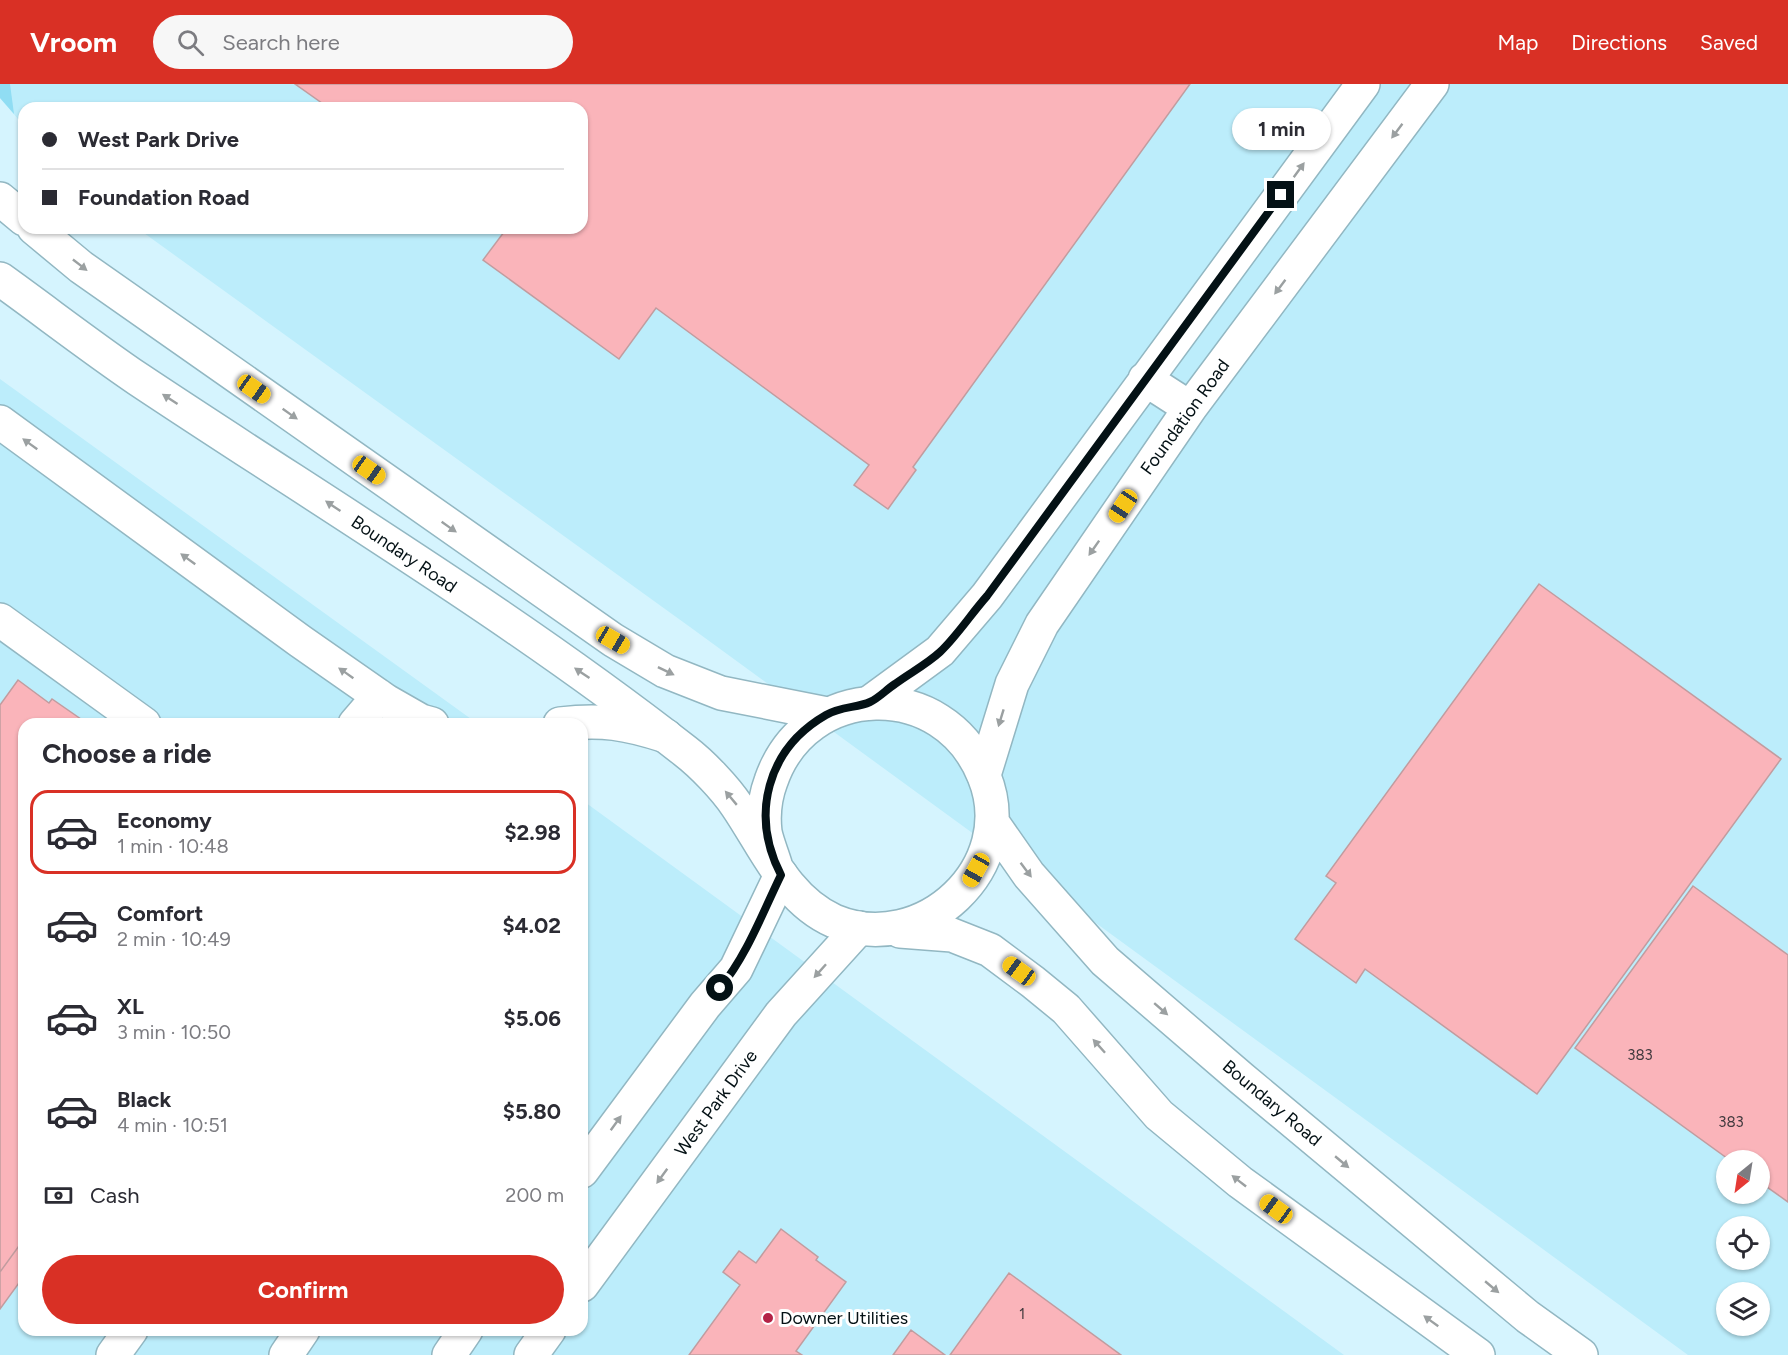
<!DOCTYPE html>
<html lang="en">
<head>
<meta charset="utf-8">
<style>
	body { margin:0; font-family:Figtree,sans-serif; background:#f7f7f7; color:#2b2b33; height:100vh; display:flex; flex-direction:column; font-size:22px; white-space:nowrap }
	* { box-sizing:border-box; margin:0 }
	p { font-size:20px; color:#7c7c81 }
	.icon { flex:none; width:33px; height:33px; fill:none; stroke:currentColor; stroke-width:2; stroke-linecap:round; stroke-linejoin:round }
	.map { position:relative; flex:1; overflow:hidden }
	.side { position:absolute; left:18px; top:634px; width:570px; height:618px; display:flex; flex-direction:column; background:#fff; border-radius:18px; box-shadow:0 2px 4px #0004 }
	.side>* { flex:none }
	.banner { position:absolute; left:18px; top:18px; width:570px; height:132px; border-radius:18px; box-shadow:0 2px 4px #0004; display:grid; align-content:center; height:132px; padding:0 24px; background:#fff }
	.needle { width:39px; rotate:210deg }
	.buttons { position:absolute; left:1716px; top:1066px; display:grid; gap:12px }
	.buttons a { display:grid; place-items:center; width:54px; height:54px; border-radius:50%; background:#fff; box-shadow:0 2px 4px #0004; font-size:30px }
	.end { position:absolute; width:27px; height:27px; margin:-14px; border:8px solid #041115; background:#fff; box-shadow:0 0 0 3px #fff }
	.from { border-radius:50% }
	.bubble { position:absolute; height:42px; border-radius:21px; background:#fff; box-shadow:0 2px 4px #0004; font-size:20px; font-weight:700; line-height:42px; text-align:center }
	.car { position:absolute; width:18px; height:36px; margin:-18px -9px; border-radius:8px; box-shadow:0 0 4px 2px #0007; background:linear-gradient(#f5c518 24%,#345 0 40%,#f5c518 0 76%,#345 0 86%,#f5c518 0) }
	.banner b { display:flex; align-items:center; gap:21px; height:57px; font-size:22px }
	.banner b+b { border-top:2px solid #e1e1e2 }
	.banner i { width:15px; height:15px; background:#2b2b33 }
	ul { padding:0; list-style:none }
	li { display:flex; align-items:center; gap:18px; height:84px; margin:0 12px 9px; padding:0 12px; border:3px solid transparent; border-radius:18px }
	li div { flex:1 }
	li b { display:block; font-size:22px }
	li em { font-style:normal; font-weight:700 }
	li.active { border-color:#d93025 }
	li>.icon { width:54px; height:54px; stroke-width:1.5 }
	h2 { padding:0 24px; font-size:27px; line-height:72px }
	.pay { display:flex; align-items:center; gap:15px; height:66px; padding:0 24px; font-size:22px }
	.pay p { margin-inline-start:auto }
	.cta { display:flex; gap:12px; margin-top:auto; padding:12px 24px }
	.cta a { flex:1; height:69px; border-radius:36px; background:#d93025; color:#fff; font-size:24px; font-weight:700; line-height:69px; text-align:center }
	header { display:flex; align-items:center; gap:36px; box-sizing:border-box; height:84px; padding:0 30px; background:#d93025; color:#fff }
	header strong { font-size:28px }
	nav { display:flex; gap:33px; margin-inline-start:auto; font-size:21px }
	.search { width:420px; height:54px; background:#f7f7f7; display:flex; align-items:center; gap:15px; box-sizing:border-box; padding:0 21px; border-radius:33px; color:#7c7c81; font-size:22px }
	.map>svg:first-child { display:block }
</style>
</head>
<body>
<header>
<strong>Vroom</strong>
<div class="search"><svg class="icon" aria-label="search" viewBox="0 0 24 24"><circle cx="10" cy="10" r="6"/><path d="M15 15l6 6"/></svg>Search here</div>
<nav><a>Map</a><a>Directions</a><a>Saved</a></nav>
</header>
<div class="map">
<svg width="1788" height="1271" viewBox="0 0 1788 1271">
	<rect width="100%" height="100%" fill="#d5f4fe"/>
	<path fill="#bcedfb" fill-rule="evenodd" d="M0,0H1788V1271H1688L690,543L137,144H582V24H24V42L0,14ZM1726,1077H1760V1110H1726ZM1726,1143H1760V1176H1726ZM1726,1209H1760V1242H1726Z
		M0,295L478,640H24V1246H582V716L1344,1271H0Z"/>
	<path fill="#90ddf3" d="M0,0H10L14,30L0,14Z"/>
	<path fill="#fab4ba" stroke="#c19c9f" stroke-width="1.5" d="M295,0H1190L913,383L916,386L888,425L854,401L869,381L656,224L619,275L483,176L507,144H582V24H329Z
		M1539,500L1781,675L1537,1010L1365,885L1356,899L1295,855L1336,799L1326,792Z
		M18,596L49,619L52,615L88,640H24V1155L0,1188V621Z
		M1693,802L1788,871V1118L1760,1098V1077H1731L1575,964Z
		M781,1145L818,1173L816,1176L846,1198L796,1267L802,1271H689L740,1201L723,1188L739,1167L756,1179Z
		M24,1155V1192L0,1225V1188Z
		M1009,1189L1121,1271H950Z
		M911,1246L945,1271H893Z"/>
	<g fill="none" stroke-linecap="round" stroke-linejoin="round">
		<g stroke="#92b7c2" stroke-width="36">
			<path id="minor" d="M1145,295L1190,324
				M0,338L300,557L386,617L421,637L432,640
				M0,536L144,640
				M869,619L940,567L987,512L1363,0
				M355,640L379,612
				M560,640C602,635 626,639 666,652
				M984,691L1012,600L1042,540L1190,324L1432,0
				M582,1087L705,921L736,885L781,791
				M582,1201L781,930L859,844
				M113,1271L131,1246
				M286,1271L303,1246
				M449,1271L466,1246
				M531,1271L549,1246"/>
		</g>
		<g stroke="#92b7c2" stroke-width="36">
			<path id="major" d="M0,115L24,135
				M34,144L81,183L613,556L665,587L721,609L827,630
				M0,195C46,228 91,263 138,295C321,417 511,531 685,667C702,680 725,704 737,722C765,763 786,816 834,837C923,874 1021,782 984,692C944,592 806,596 771,697C765,713 763,731 765,748C767,758 772,770 775,780
				M992,738L1029,791L1105,877L1241,994L1528,1233L1581,1271
				M900,847L952,851L990,866L1033,898L1066,925L1159,1031L1240,1098L1478,1271"/>
		</g>
		<use href="#minor" stroke="#fff" stroke-width="33"/>
		<use href="#major" stroke="#fff" stroke-width="33"/>
	</g>
	<defs><path id="oneway-solid" d="M-6-.8H1V-3.2L6.5 0L1 3.2V.8H-6Z" transform="scale(1.5)"/></defs>
	<g fill="#9ba0a1">
		<use href="#oneway-solid" transform="translate(1397 47) rotate(127)"/>
		<use href="#oneway-solid" transform="translate(1299 86) rotate(-54)"/>
		<use href="#oneway-solid" transform="translate(80 181) rotate(38)"/>
		<use href="#oneway-solid" transform="translate(1280 203) rotate(127)"/>
		<use href="#oneway-solid" transform="translate(170 315) rotate(-147)"/>
		<use href="#oneway-solid" transform="translate(290 330) rotate(35)"/>
		<use href="#oneway-solid" transform="translate(30 360) rotate(-144)"/>
		<use href="#oneway-solid" transform="translate(333 422) rotate(-146)"/>
		<use href="#oneway-solid" transform="translate(449 443) rotate(35)"/>
		<use href="#oneway-solid" transform="translate(1094 464) rotate(125)"/>
		<use href="#oneway-solid" transform="translate(188 475) rotate(-144)"/>
		<use href="#oneway-solid" transform="translate(666 587) rotate(26)"/>
		<use href="#oneway-solid" transform="translate(346 589) rotate(-145)"/>
		<use href="#oneway-solid" transform="translate(582 589) rotate(-146)"/>
		<use href="#oneway-solid" transform="translate(1001 634) rotate(107)"/>
		<use href="#oneway-solid" transform="translate(731 714) rotate(-130)"/>
		<use href="#oneway-solid" transform="translate(1026 786) rotate(53)"/>
		<use href="#oneway-solid" transform="translate(820 887) rotate(132)"/>
		<use href="#oneway-solid" transform="translate(1161 925) rotate(41)"/>
		<use href="#oneway-solid" transform="translate(1099 962) rotate(-132)"/>
		<use href="#oneway-solid" transform="translate(616 1039) rotate(-54)"/>
		<use href="#oneway-solid" transform="translate(1342 1078) rotate(40)"/>
		<use href="#oneway-solid" transform="translate(662 1092) rotate(126)"/>
		<use href="#oneway-solid" transform="translate(1239 1097) rotate(-142)"/>
		<use href="#oneway-solid" transform="translate(1492 1203) rotate(40)"/>
		<use href="#oneway-solid" transform="translate(1431 1237) rotate(-144)"/>
	</g>
	<g fill="none" stroke-linecap="round" stroke-linejoin="round">
		<path stroke="#041115" stroke-width="8" d="M720,904C747,871 762,830 781,791C750,731 767,665 826,631C841,622 857,624 870,618C879,614 887,605 895,600C910,589 927,580 940,568C957,552 971,530 987,512L1281,111"/>
	</g>
	<circle fill="#b42246" stroke="#fff" stroke-width="2" cx="768" cy="1234" r="6"/>
	<g text-anchor="middle" dominant-baseline="central" stroke-width="6" stroke-linejoin="round" paint-order="stroke">
		<g font-size="15" fill="#423a3e">
			<text x="1640" y="971">383</text>
			<text x="1731" y="1038">383</text>
			<text x="1022" y="1230">1</text>
		</g>
		<g font-size="18" fill="#041115" stroke="#fff">
			<text transform="translate(1185 333) rotate(-54)">Foundation Road</text>
			<text transform="translate(404 470) rotate(34)">Boundary Road</text>
			<text transform="translate(716 1019) rotate(-54)">West Park Drive</text>
			<text transform="translate(1272 1019) rotate(40)">Boundary Road</text>
		</g>
		<g font-size="18" fill="#041115" stroke="#fff" text-anchor="start">
			<text x="780" y="1234">Downer Utilities</text>
		</g>
	</g>
</svg>
<div class="buttons">
<a><svg class="needle" viewBox="-14 -14 28 28"><path d="M0-13l5 13h-10z" fill="#e53935"/><path d="M0 13l5-13h-10z" fill="#7c7c81"/></svg></a>
<a><svg class="icon" aria-label="locate" viewBox="0 0 24 24"><circle cx="12" cy="12" r="6"/><path d="M12 2v4M12 18v4M2 12h4M18 12h4"/></svg></a>
<a><svg class="icon" aria-label="layers" viewBox="0 0 24 24"><path d="M12 4l9 5-9 5-9-5zM3 14l9 5 9-5"/></svg></a>
</div>
<i class="end from" style="left:720px;top:904px"></i>
<i class="end" style="left:1281px;top:111px"></i>
<div class="bubble" style="left:1232px;top:24px;width:99px">1 min</div>
<i class="car" style="left:254px;top:305px;rotate:125deg"></i>
<i class="car" style="left:369px;top:386px;rotate:125deg"></i>
<i class="car" style="left:1123px;top:422px;rotate:214deg"></i>
<i class="car" style="left:613px;top:556px;rotate:120deg"></i>
<i class="car" style="left:976px;top:786px;rotate:209deg"></i>
<i class="car" style="left:1019px;top:887px;rotate:306deg"></i>
<i class="car" style="left:1276px;top:1125px;rotate:306deg"></i>
<div class="banner">
<b><i class="from"></i>West Park Drive</b>
<b><i></i>Foundation Road</b>
</div>
<section class="side">
<h2>Choose a ride</h2>
<ul>
<li class="active"><svg class="icon" aria-label="car" viewBox="0 0 24 24"><path d="M5 17H2v-5l4-1 3-4h7l3 4 3 1v5h-3M9 17h6M6 11h13"/><circle cx="7" cy="17" r="2"/><circle cx="17" cy="17" r="2"/></svg><div><b>Economy</b><p>1 min · 10:48</p></div><em>$2.98</em></li>
<li><svg class="icon" aria-label="car" viewBox="0 0 24 24"><path d="M5 17H2v-5l4-1 3-4h7l3 4 3 1v5h-3M9 17h6M6 11h13"/><circle cx="7" cy="17" r="2"/><circle cx="17" cy="17" r="2"/></svg><div><b>Comfort</b><p>2 min · 10:49</p></div><em>$4.02</em></li>
<li><svg class="icon" aria-label="car" viewBox="0 0 24 24"><path d="M5 17H2v-5l4-1 3-4h7l3 4 3 1v5h-3M9 17h6M6 11h13"/><circle cx="7" cy="17" r="2"/><circle cx="17" cy="17" r="2"/></svg><div><b>XL</b><p>3 min · 10:50</p></div><em>$5.06</em></li>
<li><svg class="icon" aria-label="car" viewBox="0 0 24 24"><path d="M5 17H2v-5l4-1 3-4h7l3 4 3 1v5h-3M9 17h6M6 11h13"/><circle cx="7" cy="17" r="2"/><circle cx="17" cy="17" r="2"/></svg><div><b>Black</b><p>4 min · 10:51</p></div><em>$5.80</em></li>
</ul>
<div class="pay"><svg class="icon" aria-label="cash" viewBox="0 0 24 24"><path d="M3 7h18v10H3z"/><circle cx="12" cy="12" r="2"/></svg>Cash<p>200 m</p></div>
<div class="cta"><a>Confirm</a></div>
</section>
</div>
</body>
</html>
